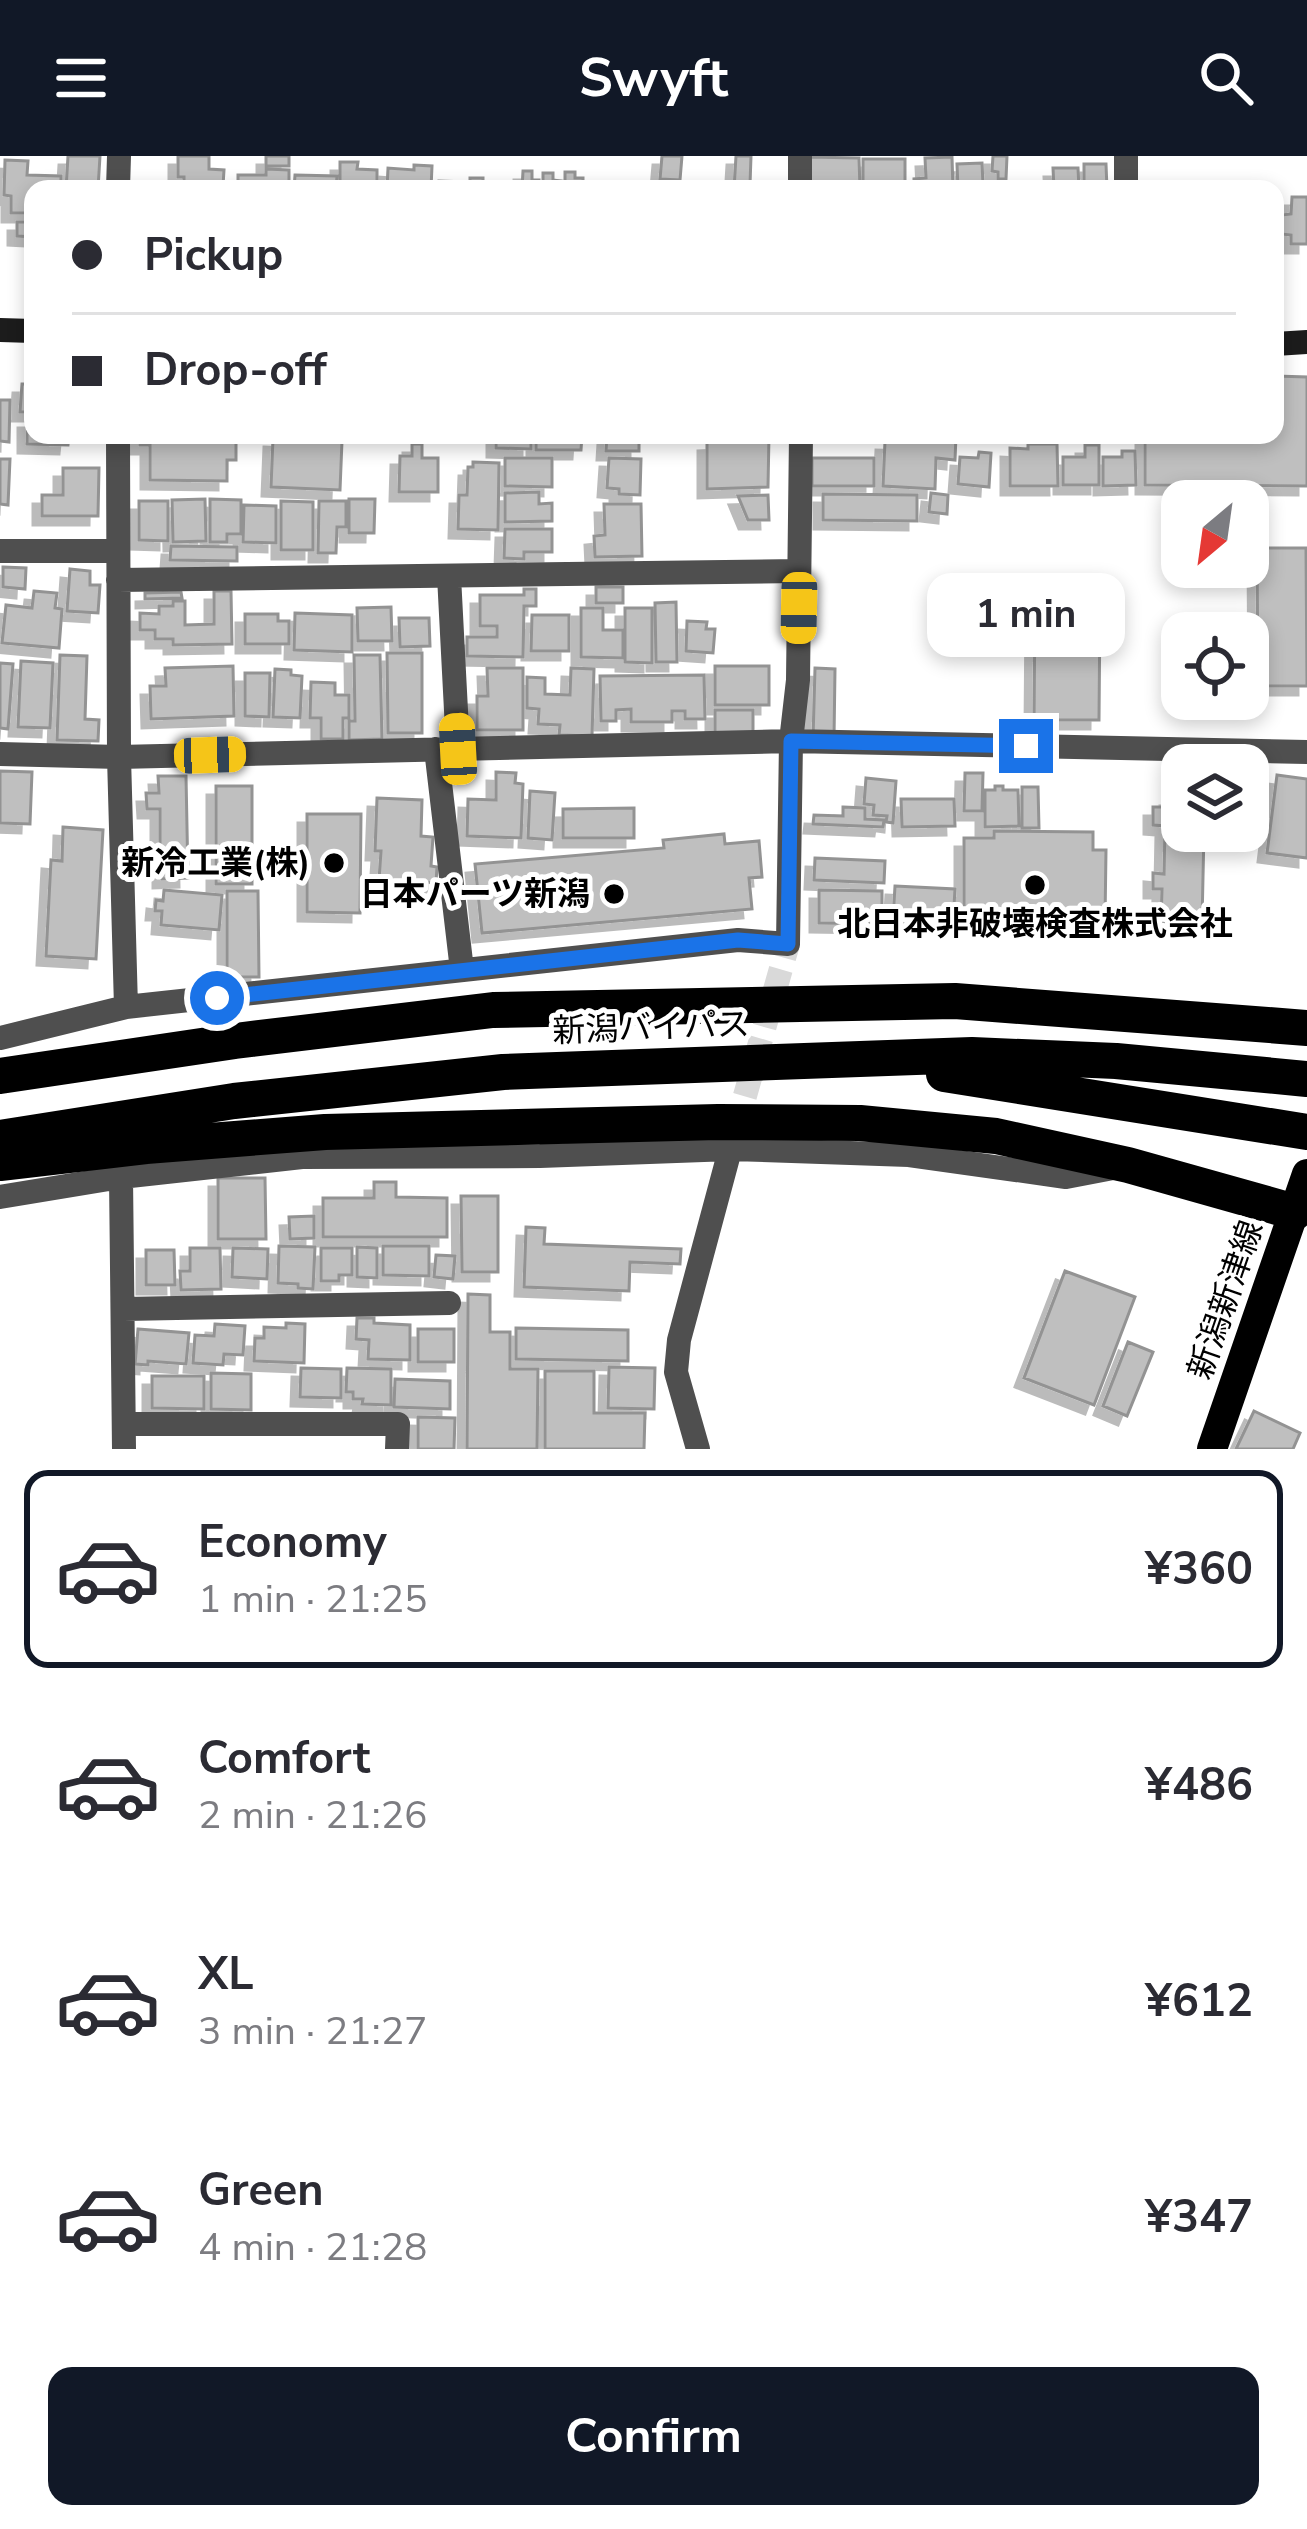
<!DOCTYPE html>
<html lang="en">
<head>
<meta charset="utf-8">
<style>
	body { margin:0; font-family:"Nunito Sans","Noto Sans JP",sans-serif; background:#f7f7f7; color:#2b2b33; height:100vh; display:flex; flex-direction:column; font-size:45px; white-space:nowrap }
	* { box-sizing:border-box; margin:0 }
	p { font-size:39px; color:#7c7c81 }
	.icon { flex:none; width:66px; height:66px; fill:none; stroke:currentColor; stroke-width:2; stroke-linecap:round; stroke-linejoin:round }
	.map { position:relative; height:1293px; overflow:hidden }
	.side { display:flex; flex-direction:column; background:#fff; flex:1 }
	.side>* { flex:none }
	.banner { position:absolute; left:24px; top:24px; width:1260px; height:264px; border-radius:24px; box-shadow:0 6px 18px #0003; display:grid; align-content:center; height:264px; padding:0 48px; background:#fff }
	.needle { width:78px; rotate:209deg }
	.controls { position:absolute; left:1161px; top:324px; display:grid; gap:24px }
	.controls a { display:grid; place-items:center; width:108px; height:108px; border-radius:24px; background:#fff; box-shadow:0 6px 18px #0003; font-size:60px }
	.end { position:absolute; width:54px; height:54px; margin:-27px; border:15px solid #1a73e8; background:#fff; box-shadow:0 0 0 6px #fff }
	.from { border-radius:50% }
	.bubble { position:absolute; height:84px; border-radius:24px; background:#fff; box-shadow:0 6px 18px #0003; font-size:39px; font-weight:700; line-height:84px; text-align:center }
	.car { position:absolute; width:36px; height:72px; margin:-36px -18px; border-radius:15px; box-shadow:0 0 9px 3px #0007; background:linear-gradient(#f5c518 24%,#345 0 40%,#f5c518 0 76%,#345 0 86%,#f5c518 0) }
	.banner b { display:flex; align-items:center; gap:42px; height:114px; font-size:45px }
	.banner b+b { border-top:3px solid #e1e1e2 }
	.banner i { width:30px; height:30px; background:#2b2b33 }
	ul { padding:21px 0 0; list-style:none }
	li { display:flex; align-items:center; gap:36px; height:198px; margin:0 24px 18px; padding:0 24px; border:6px solid transparent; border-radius:24px }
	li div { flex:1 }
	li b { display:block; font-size:45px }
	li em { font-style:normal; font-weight:700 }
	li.selected { border-color:#111827 }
	li>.icon { width:108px; height:108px; stroke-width:1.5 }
	.cta { display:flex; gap:24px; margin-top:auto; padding:24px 48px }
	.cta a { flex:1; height:138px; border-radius:24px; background:#111827; color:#fff; font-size:48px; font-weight:700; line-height:138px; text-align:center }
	header { display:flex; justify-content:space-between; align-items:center; height:156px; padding:0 48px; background:#111827; color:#fff; font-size:54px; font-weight:700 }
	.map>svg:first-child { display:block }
</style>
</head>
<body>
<header><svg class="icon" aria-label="menu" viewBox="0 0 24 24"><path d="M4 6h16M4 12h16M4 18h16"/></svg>Swyft<svg class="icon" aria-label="search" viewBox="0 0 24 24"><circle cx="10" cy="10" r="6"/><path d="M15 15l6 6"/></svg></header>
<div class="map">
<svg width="1307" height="1293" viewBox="0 0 1307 1293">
	<defs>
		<filter id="shadow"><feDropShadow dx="-9" dy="9" stdDeviation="0" flood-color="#0004"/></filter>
	</defs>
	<rect width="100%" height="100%" fill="#fff"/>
	<path fill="#bfbfbf" stroke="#939393" stroke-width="3" filter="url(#shadow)" d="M68,0H100L98,33H66Z
		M178,0H209V13L224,14L223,30L184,33V21H178Z
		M266,0H289V10H266Z
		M662,0H682L680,24L660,23Z
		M736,0H751L750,29L769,30V33H734Z
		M993,0H1007L1006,23H998V16L992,15Z
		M808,1L859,2L860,33H819V28H808Z
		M952,1L953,33H914V23L926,22L925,2Z
		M863,3H905V33L863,32Z
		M5,4L28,5L27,19L61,20V33H33V57H11V40L4,39Z
		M340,6H358L357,13L377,14V33H340Z
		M982,7L983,28L1007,27V33H958L957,8Z
		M1084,8H1106L1107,33H1084Z
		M414,9L432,10L431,33H387L388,12L414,14Z
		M1053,12H1078L1079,33H1054Z
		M266,13L289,14V33H238V19H266Z
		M523,15H532V24H539V33H522Z
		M565,16H575V22H583V33H565Z
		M543,17H553V24L561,25V33H543Z
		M295,19L337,20L336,33H294Z
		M470,22H483V28H516V33H439V25L470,26Z
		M1292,41H1307V88H1291V79L1281,78V59L1291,58Z
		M17,66H33V81L17,80Z
		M1275,220L1307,221V330L1145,329V279H1275Z
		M22,228H33V256H20Z
		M0,244H10L9,286L0,285Z
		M27,263H33V279H69L68,289L27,288Z
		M140,279L236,280V304H227V325L150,324V289H140Z
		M496,279H531V293L496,292Z
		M536,279H582L581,294H536Z
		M607,279H639V295H606Z
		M727,279H769L768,331L707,333V286L728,285Z
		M922,279L956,280L955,304L936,302L935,333L883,330L885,285L922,286Z
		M273,282L342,285L340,334L271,331Z
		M412,288H422V302H438V336H399L400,300H412Z
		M1028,288H1057L1058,330H1010V292L1028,293Z
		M1085,289H1099V329H1063V301H1085Z
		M1122,295H1135L1136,329L1103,330V301H1122Z
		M979,296L991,297L989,331L958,328L960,301L978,302Z
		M505,302H552V331L505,330Z
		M609,302L641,303L640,339L619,338V333L607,332Z
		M812,302H874V330H812Z
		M0,303H10L8,349L0,348Z
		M473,306L499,307L498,374L458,373L459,339H467L468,311H473Z
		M63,312H99L98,360H42V339H63Z
		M539,336V348L552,347V365L505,366V337Z
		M931,337L948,339L947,358L929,356Z
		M823,338L917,339V365L823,364Z
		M768,339L769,364H748L738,340Z
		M205,343L206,385L173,386L172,344Z
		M210,343L241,344V378H227V386H210Z
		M349,343H375L374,377H349Z
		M139,345H168V385L139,384Z
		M281,345L313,346V394H281Z
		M319,345H346V371H337L336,397H318Z
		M604,348H641L642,400L595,401L594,380L605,379Z
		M244,349L276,350V387L243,386Z
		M505,373H552V396H524V403L504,402Z
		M171,390L237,391V405L170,404Z
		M1257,392H1306L1307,530H1258Z
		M3,411L26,412L25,433L3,431Z
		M70,413L90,415V429H100L98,457L67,455Z
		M596,431H623V447H596Z
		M524,433H536V450H524L523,501L467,500V481H497V470H480V439H524Z
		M34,435L57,437L55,452L62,453L59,492L2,487L6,449L32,452Z
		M214,435H231L232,488L173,489V483H155V474H140V457L159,458V450H173V445H185V469L214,468Z
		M181,436L182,442L145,443V437Z
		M1048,439H1074V448H1100L1099,564H1034L1035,448L1048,449Z
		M676,446L677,506H656L655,447Z
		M391,451L392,485H358L357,452Z
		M581,452H603V474H623V502L581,501Z
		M625,452H652V507L625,506Z
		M295,457L352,459V496L294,494Z
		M245,458H278V465H289V488H245Z
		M532,459H569V495H531Z
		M399,462H429L430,490L400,491Z
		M687,465L707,466L706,473H715L713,497L686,495Z
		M387,497H422V577H388Z
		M60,499L87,500L85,563L99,564L98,585L57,584Z
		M354,499H380L382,583L349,584V565H355Z
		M21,505L53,507L50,572L18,571Z
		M0,507L13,508L8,573L0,572Z
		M233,510L234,560L151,563L150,530H166L165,512Z
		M715,510H769V549H715Z
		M487,512H523V574H477V540H488Z
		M571,512L594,513L592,580L559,579L560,569L538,568L539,553L527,552V521L545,522V538L570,539Z
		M815,512L835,513L834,583H813Z
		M275,513L291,514V519L302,520L300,562L273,561Z
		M245,517H270L269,561L245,560Z
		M704,519L705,563H685V555H672V566H631V553L616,554V565H601L600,520Z
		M311,526L335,527V539H349V562H343V583H321V562H310Z
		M715,554H753V582H715Z
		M0,615L32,616L30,668L0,667Z
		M496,616L516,617L515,627L523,628L521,682L467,680L468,643L496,644Z
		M965,617H983L982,655H964Z
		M1277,619L1307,623V702L1267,697Z
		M158,620H186L188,722L162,723V704H150V690H160V653H147L146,637H159Z
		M866,622L896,625L893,667L886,666L887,660L873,659L874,649L864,648Z
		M216,630H252V728H216Z
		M995,630H1003V634H1018L1019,670L985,671V634H995Z
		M1022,631H1038L1039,672H1022Z
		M530,635L555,637L552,684L528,682Z
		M1169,641H1182V675H1204L1202,767L1161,766L1162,733H1153V717L1164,718L1165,670L1153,669V651H1169Z
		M377,642L422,644L421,680L433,681L431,710L437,711L436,727L379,724L381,695H375Z
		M901,643H954L955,670L902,671Z
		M843,651L865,652V663L884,664L883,671L813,668L814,659L843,660Z
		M634,652V682H563V653Z
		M307,658H361L360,757L307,756Z
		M63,671L103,674L96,803L46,800L51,704L62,705Z
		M994,675L1093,676V694H1106L1105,765L964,763V682H994Z
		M724,678L725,688L759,685L762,721L749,722L752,753L482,777L475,708L664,692L663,684Z
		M815,702L885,705L884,727L814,724Z
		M895,730L955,733L953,767L893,763Z
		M164,734L222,739L219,774L161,769L162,755H155L156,744L163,745Z
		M819,734L882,735V768L819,767Z
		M227,735H258L259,821H227Z
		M218,1022H265L266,1083H218Z
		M374,1026H396V1041L447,1042V1081H323V1042H374Z
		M461,1040H498V1116H462Z
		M314,1060V1082L290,1083L289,1061Z
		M526,1071L545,1072L544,1088L681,1093L680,1108L630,1106L629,1135L524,1131Z
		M279,1090L315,1091L313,1133L298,1132V1128L278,1127Z
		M383,1090H429V1120L383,1119Z
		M357,1091L377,1092V1122L357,1121Z
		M190,1092H220L221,1133L181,1134L180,1115H190Z
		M233,1092L268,1093L267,1123L232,1121Z
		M321,1092H352V1119H339V1125H321Z
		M146,1094H174L175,1129H146Z
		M436,1099L455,1100L453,1123L434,1121Z
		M1065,1115L1135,1141L1094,1249L1024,1222Z
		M468,1138L490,1139V1176H510V1213H538L537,1293H467Z
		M357,1162H374V1167L410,1169V1204L368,1203L369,1184L356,1183Z
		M286,1167L305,1168L304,1207L254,1205L255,1182H264V1171L286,1172Z
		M215,1168L245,1170L243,1199L224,1198L223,1209L193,1207L195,1179L214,1180Z
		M516,1172L628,1174V1205L516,1203Z
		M138,1173L189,1177L186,1208L148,1205V1209L135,1208Z
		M418,1173H454V1206H418Z
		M1128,1186L1153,1196L1127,1260L1103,1250Z
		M609,1211L655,1212L654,1253L608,1252Z
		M301,1212L341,1213V1242L300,1241Z
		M347,1212L391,1213V1249L362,1248L363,1243H353V1236H346Z
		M545,1215H594V1257H645L644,1293H545Z
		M211,1217L251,1218V1254L211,1253Z
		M152,1220H204V1253L152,1252Z
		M395,1223L450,1225V1253L394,1251Z
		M1254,1255L1300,1277L1293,1293H1236Z
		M418,1261L455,1262L454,1293H418Z"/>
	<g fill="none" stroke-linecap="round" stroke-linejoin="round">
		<path stroke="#d9d9d9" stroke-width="24" stroke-dasharray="24 12" stroke-linecap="butt" d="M735,975L788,788"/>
		<path stroke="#4f4f4f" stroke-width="24" d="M800,0V33
			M1126,0V33
			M118,33L119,0
			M118,279L119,601L126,851
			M0,395H118
			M449,420L458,593
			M118,424L799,415
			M436,593L462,814
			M0,598L119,601L791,585L1307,596
			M0,882L126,851L738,784L788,788L791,585L798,524L801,279
			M121,1021L124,1293
			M0,1041L121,1021L302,1001L540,1000L731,993L909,999L1066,1021L1113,1012
			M124,1153L449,1147
			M125,1268H398L397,1293
			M698,1293L676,1216L679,1184L733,983"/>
		<path stroke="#1c1c1c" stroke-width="24" d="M0,174L33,175
			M1275,188L1307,186"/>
		<path stroke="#000" stroke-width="30" d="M1212,1293L1307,1018"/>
		<path stroke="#000" stroke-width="36" d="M944,918L1307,976
			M0,920L235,885L493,854L955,845L1307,872
			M0,982L234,945L503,916L972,899L1116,905L1307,923
			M0,1007L146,990L325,976L718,966L860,967L996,980L1128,1009L1295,1056"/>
	</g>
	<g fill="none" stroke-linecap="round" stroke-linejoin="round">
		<path stroke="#1a73e8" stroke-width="15" d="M217,842L738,784L788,788L791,585L1026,590"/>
	</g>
	<g fill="#000" stroke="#fff" stroke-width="4.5">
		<circle cx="334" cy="707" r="12"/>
		<circle cx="1035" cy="729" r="12"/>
		<circle cx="614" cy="738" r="12"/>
	</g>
	<g text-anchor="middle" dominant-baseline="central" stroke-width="10" stroke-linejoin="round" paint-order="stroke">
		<g font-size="33" font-weight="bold" fill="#000" stroke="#fff" text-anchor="end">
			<text x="310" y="707">新冷工業(株)</text>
			<text x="590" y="738">日本パーツ新潟</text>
			<text x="1035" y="768" text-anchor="middle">北日本非破壊検査株式会社</text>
		</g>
		<g font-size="33" fill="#000" stroke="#fff">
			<text transform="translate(651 872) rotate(-2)">新潟バイパス</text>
			<text transform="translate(1226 1144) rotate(-71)">新潟新津線</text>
		</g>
	</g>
</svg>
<div class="controls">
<a><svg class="needle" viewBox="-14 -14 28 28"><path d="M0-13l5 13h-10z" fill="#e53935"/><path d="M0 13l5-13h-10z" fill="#7c7c81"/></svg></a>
<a><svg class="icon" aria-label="locate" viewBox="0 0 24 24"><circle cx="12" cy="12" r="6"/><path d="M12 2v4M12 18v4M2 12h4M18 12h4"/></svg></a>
<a><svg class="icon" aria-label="layers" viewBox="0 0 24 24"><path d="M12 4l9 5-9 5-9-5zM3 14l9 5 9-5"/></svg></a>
</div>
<i class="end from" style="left:217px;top:842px"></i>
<i class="end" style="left:1026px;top:590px"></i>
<div class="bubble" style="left:927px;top:417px;width:198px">1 min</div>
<i class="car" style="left:799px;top:452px;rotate:181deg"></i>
<i class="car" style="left:458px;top:593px;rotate:357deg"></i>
<i class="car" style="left:210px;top:599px;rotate:88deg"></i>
<div class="banner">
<b><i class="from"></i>Pickup</b>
<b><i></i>Drop-off</b>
</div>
</div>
<section class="side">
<ul>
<li class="selected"><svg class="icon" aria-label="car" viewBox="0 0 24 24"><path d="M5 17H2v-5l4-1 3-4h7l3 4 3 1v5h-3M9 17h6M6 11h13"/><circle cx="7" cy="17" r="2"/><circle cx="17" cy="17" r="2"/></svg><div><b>Economy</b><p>1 min · 21:25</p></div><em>¥360</em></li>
<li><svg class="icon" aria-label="car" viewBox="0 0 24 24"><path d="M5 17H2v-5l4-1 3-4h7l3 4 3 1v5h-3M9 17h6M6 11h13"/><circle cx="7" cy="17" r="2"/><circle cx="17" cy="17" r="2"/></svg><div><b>Comfort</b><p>2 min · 21:26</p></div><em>¥486</em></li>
<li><svg class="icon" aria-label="car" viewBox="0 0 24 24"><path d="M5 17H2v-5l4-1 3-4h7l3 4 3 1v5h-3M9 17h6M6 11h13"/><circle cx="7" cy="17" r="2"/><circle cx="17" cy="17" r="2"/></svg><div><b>XL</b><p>3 min · 21:27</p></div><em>¥612</em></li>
<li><svg class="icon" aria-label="car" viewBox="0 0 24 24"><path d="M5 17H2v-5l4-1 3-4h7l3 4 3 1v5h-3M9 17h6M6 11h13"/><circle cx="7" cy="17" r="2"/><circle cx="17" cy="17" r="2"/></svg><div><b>Green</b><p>4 min · 21:28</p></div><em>¥347</em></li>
</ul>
<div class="cta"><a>Confirm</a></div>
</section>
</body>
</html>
